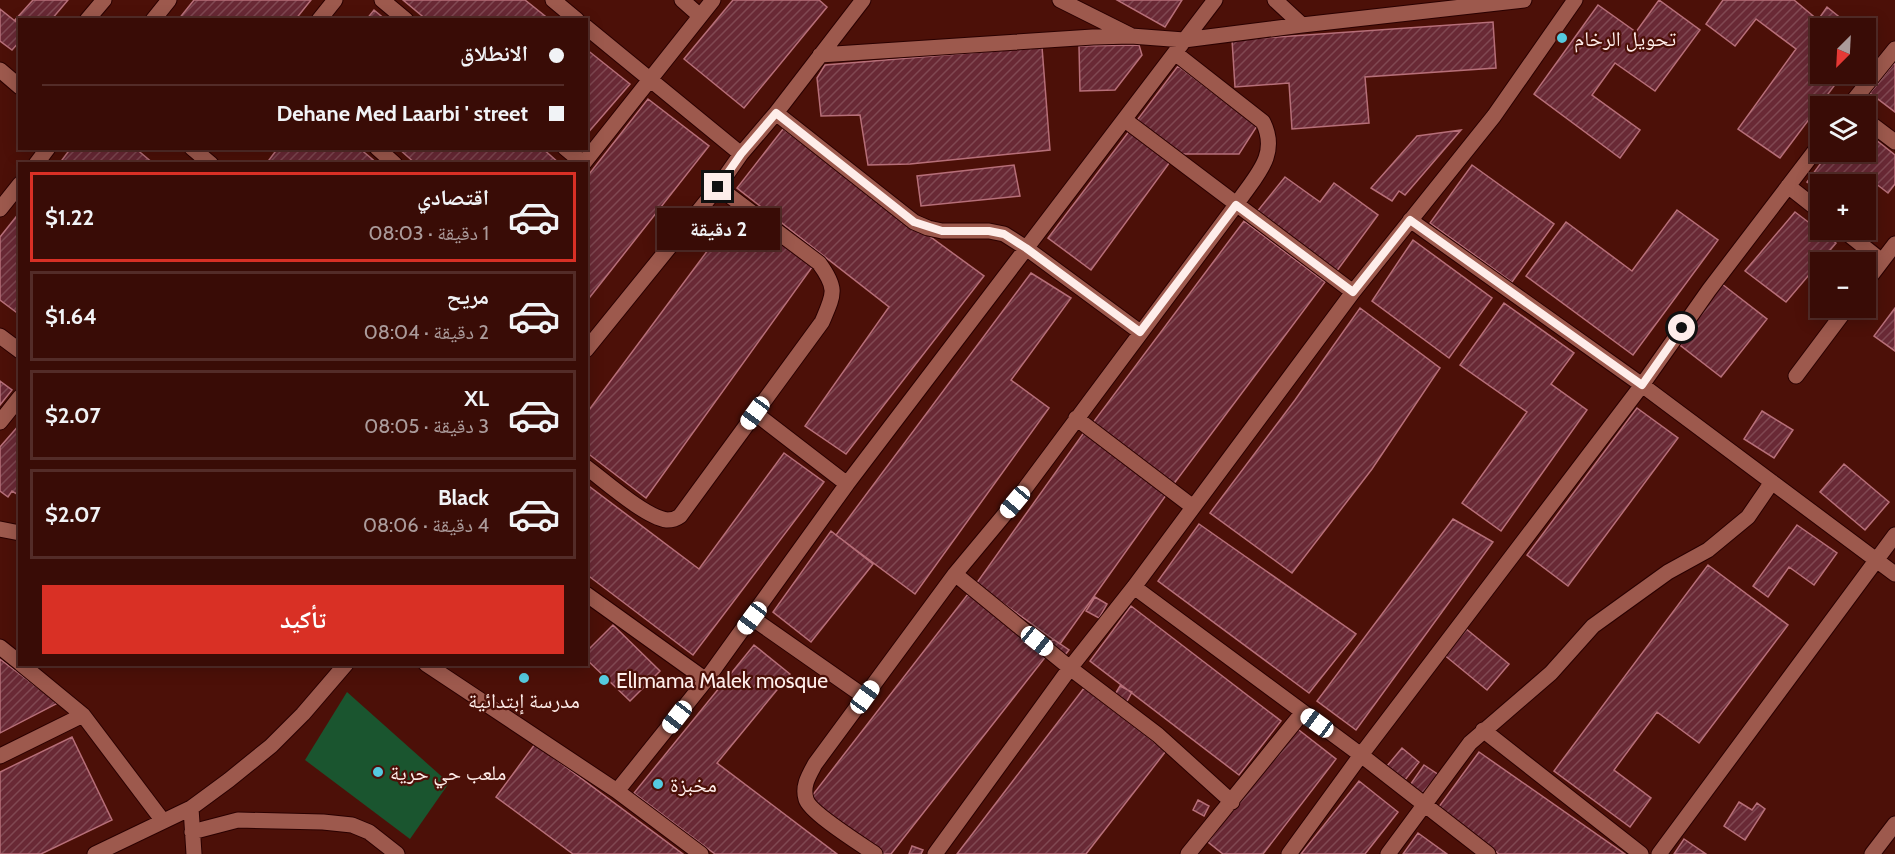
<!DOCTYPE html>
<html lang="ar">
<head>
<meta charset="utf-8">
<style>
	body { margin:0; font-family:Cabin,"Noto Naskh Arabic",sans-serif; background:#401510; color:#f1f3f6; direction:rtl; height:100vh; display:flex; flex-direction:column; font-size:22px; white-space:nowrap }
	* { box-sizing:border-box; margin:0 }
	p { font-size:20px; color:#ab9b9b }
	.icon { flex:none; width:33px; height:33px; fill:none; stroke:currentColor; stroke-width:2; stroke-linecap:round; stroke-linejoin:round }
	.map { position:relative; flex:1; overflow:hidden; direction:ltr }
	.details { position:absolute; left:18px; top:162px; width:570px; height:504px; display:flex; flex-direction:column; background:#390c06; border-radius:0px; box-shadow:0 3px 15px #0003,0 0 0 2px #532c28; direction:rtl }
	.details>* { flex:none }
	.banner { position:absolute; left:18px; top:18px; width:570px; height:132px; border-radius:0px; box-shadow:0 3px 15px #0003,0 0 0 2px #532c28; direction:rtl; display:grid; align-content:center; height:132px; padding:0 24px; background:#390c06 }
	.needle { width:39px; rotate:204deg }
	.tools { position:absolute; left:1810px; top:18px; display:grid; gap:12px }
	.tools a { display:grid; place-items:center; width:66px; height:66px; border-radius:0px; background:#390c06; box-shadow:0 3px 15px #0003,0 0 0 2px #532c28; font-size:30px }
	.end { position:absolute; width:27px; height:27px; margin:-14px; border:8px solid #feedea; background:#111; box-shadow:0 0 0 3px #111 }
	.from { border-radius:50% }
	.bubble { position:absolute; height:42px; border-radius:0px; background:#390c06; box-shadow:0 3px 15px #0003,0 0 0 2px #532c28; font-size:20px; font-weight:700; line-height:42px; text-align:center; direction:rtl }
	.car { position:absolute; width:18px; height:36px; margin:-18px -9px; border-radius:8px; box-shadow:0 0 4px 2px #0007; background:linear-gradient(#fff 24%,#345 0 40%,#fff 0 76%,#345 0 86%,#fff 0) }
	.banner b { display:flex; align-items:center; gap:21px; height:57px; font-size:22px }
	.banner b+b { border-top:2px solid #532c28 }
	.banner i { width:15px; height:15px; background:#f1f3f6 }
	ul { padding:10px 0 0; list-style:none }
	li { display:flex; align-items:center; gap:18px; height:90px; margin:0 12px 9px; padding:0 12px; border:3px solid #532c28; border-radius:0px }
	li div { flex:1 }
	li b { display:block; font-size:22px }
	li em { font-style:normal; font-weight:700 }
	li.current { border-color:#d93025 }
	li>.icon { width:54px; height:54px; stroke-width:1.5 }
	.cta { display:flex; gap:12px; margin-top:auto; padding:12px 24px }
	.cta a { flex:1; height:69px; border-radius:0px; background:#d93025; color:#fff; font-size:24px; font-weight:700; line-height:69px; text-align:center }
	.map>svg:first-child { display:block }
</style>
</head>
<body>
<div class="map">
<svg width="1895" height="854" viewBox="0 0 1895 854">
	<defs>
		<pattern id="building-hatch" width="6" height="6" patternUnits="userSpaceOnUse" patternTransform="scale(1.5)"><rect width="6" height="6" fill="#692935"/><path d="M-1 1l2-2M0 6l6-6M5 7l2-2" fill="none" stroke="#804852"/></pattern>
	</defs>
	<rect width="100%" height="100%" fill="#4c1008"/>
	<path fill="#1a552f" d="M347,692L449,783L410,839L305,760Z"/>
	<path fill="url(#building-hatch)" stroke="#b76f79" stroke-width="1.5" d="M33,0H68L51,20H20V24L15,20Z
		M194,0H311L295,20H178Z
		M403,0H525L550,20H427Z
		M733,0H819L827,7L744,108L684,59Z
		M1117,0H1182L1165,27Z
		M1659,0L1700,30L1655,91L1615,63L1592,95L1640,130L1620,158L1534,94L1598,5L1636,32Z
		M1723,0H1794L1818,20L1827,7L1853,28H1821V74H1843L1780,158L1738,129L1796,49L1756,19L1735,46L1706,24Z
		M0,9L20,25V41L12,50L0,41Z
		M374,10L386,20H366Z
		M1493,22L1496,68L1365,77L1369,123L1292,129L1289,83L1235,87L1232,40Z
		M1139,45L1142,55L1115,90L1080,91L1079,46Z
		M1042,47L1050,150L910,164L868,165L860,115L821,116L817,78L825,65Z
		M586,49L630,84L586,135Z
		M1895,62V112L1870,93Z
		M1178,66L1257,126L1239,154H1174L1135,123Z
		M648,99L709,146L586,302V178Z
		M783,129L984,276L846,454L805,426L889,307L737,188Z
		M1130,130L1170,162L1091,270L1048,238Z
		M1461,130L1405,195L1399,191L1392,201L1371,188L1417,136Z
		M1866,132L1895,155V184L1888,193L1871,180L1866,186L1821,184V191L1807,182L1829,152H1866Z
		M71,148H135L154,164H59Z
		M278,148H359L378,164H266Z
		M398,148H542L560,164H416Z
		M1014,165L1020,196L921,206L917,176Z
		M1472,165L1554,224L1512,282L1430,223Z
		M1285,177L1320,202L1334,183L1378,215L1336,272L1256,213Z
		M740,207L815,263L646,498L586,452V414Z
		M1677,210L1718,240L1633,355L1526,276L1566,222L1632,271Z
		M20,212V315L0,300V237Z
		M1795,212L1836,243L1786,302L1745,271Z
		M1244,221L1325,282L1173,485L1092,424Z
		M1413,240L1492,298L1449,358L1372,301Z
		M1031,273L1071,298L1011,380L1049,408L915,594L836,535Z
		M1722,284L1767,319L1721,377L1676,342Z
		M1504,303L1574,353L1551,384L1587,410L1501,531L1462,503L1527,412L1460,365Z
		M1360,308L1440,368L1372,469L1292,573L1210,513L1295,400Z
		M1895,308V351L1874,336Z
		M0,381L12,390L0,405Z
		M1637,408L1678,438L1568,586L1527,555Z
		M1762,411L1793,430L1774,458L1744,439Z
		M20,424V496L12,491L8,497L0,491V447Z
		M1085,431L1169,491L1060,644L976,584Z
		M784,453L824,482L693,655L586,574V484L699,569Z
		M1844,464L1889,502L1865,530L1820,492Z
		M1453,519L1493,542L1356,730L1317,701Z
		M1199,524L1356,634L1309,693L1158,581Z
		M1797,525L1837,553L1814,585L1789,567L1768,597L1753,586Z
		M831,531L873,564L811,642L773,612Z
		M1708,565L1788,625L1699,743L1657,712L1614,770L1651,798L1630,827L1554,771Z
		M968,594L1047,655L891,854H880L808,801Z
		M1095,597L1107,604L1099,618L1086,611Z
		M1131,606L1281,721L1239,775L1090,661Z
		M613,625L660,671L630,701L586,659V652Z
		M1465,628L1509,664L1487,690L1443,654Z
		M1053,639L1069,650L1062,659L1047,647Z
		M754,645L790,674L717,763L837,854H715L634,793Z
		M0,659L58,703L0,733Z
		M1120,686L1132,692L1126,703L1114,696Z
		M1084,688L1166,751L1086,854H957Z
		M1295,727L1336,759L1263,854H1223L1208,842Z
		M72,737L112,820L41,854H0V772Z
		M535,744L683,854H573L496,797Z
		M1402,748L1419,762L1405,780L1387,766Z
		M1479,752L1625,854H1499L1438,808Z
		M1424,765L1439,775L1426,796L1410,785Z
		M1359,781L1398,812L1365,854H1301Z
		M1198,800L1209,806L1204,816L1193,810Z
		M1739,802L1752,810L1757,803L1765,809L1745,840L1724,826Z
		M1418,833L1447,854H1403Z
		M1684,839L1706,854H1674Z
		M912,846L923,850L921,854H909Z"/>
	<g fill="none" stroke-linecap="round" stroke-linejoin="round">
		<g stroke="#2a0000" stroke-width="17">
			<path id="minor" d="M382,0L406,20
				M553,0L577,20
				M682,0L700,16
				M1060,0L1130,35
				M1275,0L1302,25
				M87,20L104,0
				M153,20L169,0
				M319,20L335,0
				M586,27L741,154
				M820,55L1093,37L1131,36L1184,40L1302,25L1524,0
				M0,70L20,87
				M1849,106L1895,49
				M776,113L914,222L928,228L942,231H989L1004,234L1026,248L1140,332
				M1125,120L1353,292
				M1866,120L1895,142
				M192,148L211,164
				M377,148L395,164
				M565,148L583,163
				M36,164L48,148
				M583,164L713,0
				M1788,186L1821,212
				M0,209L20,184
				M1410,220L1642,385L1895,574
				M1843,230L1882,261
				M1866,282L1895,244
				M0,336L20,351
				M586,350L718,187L741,154L776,113L863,0
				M1796,376L1847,308
				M755,413L847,484
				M1076,418L1193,507
				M0,422L20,397
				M586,467C605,481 645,517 667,520C672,520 676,519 680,516L822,322C834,294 838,289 819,263L718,187
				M0,529L20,533
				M955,574L1070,668L1158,735L1232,802
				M1134,587L1361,755L1488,854
				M586,594L706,680
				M752,618L865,697
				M0,647L20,663
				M21,664L83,715L163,821
				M426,664L617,791L701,854
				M1483,730L1641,854
				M0,756L83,715
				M617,791L706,680L847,484L1215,0
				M191,808L194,854
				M192,832L238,820L323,822L352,825L369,832L397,854
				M95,854L191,808L229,780L271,746L303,714L346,664
				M875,854C862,845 809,812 806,799C802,786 809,775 815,764L955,574L1015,502L1236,205C1254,177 1280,156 1263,122L1175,53
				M935,854L1070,668L1134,587L1353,292L1494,116L1575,0
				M1188,854L1303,712
				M1289,854L1361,755L1642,385L1709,290L1821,143
				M1388,854L1470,743L1551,673L1593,626L1668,572L1708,550L1748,517L1772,482
				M1659,854L1895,535
				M1872,854L1895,824"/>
		</g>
		<use href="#minor" stroke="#9d594d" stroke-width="15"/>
	</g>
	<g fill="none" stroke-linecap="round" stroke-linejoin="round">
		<path stroke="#feedea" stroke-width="8" d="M718,187L741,154L776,113L914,222L942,231H989L1004,234L1026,248L1140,332L1236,205L1353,292L1410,220L1642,385L1682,328"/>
	</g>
	<g fill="#55cadf" stroke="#4c1008" stroke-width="2">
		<circle cx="1562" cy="38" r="6"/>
		<circle cx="524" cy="678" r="6"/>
		<circle cx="604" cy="680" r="6"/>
		<circle cx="378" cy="772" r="6"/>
		<circle cx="658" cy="784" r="6"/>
	</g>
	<g text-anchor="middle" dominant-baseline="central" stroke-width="4.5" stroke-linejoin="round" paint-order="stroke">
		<g font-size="21" fill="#feedea" stroke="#4c1008" text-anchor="start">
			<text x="1574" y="38">تحويل الرخام</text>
			<text x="616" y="680">ElImama Malek mosque</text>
			<text x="524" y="700" text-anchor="middle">مدرسة إبتدائية</text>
			<text x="390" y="772">ملعب حي حرية</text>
			<text x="670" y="784">مخبزة</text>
		</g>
	</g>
</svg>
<div class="tools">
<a><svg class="needle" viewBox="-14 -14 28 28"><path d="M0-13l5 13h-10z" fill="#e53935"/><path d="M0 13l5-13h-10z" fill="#ab9b9b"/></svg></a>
<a><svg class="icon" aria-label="layers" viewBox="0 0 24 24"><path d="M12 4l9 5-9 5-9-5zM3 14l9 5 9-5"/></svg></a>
<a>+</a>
<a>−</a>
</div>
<i class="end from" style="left:1682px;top:328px"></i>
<i class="end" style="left:718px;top:187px"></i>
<div class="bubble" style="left:657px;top:208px;width:123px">2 دقيقة</div>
<i class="car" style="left:755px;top:413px;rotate:216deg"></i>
<i class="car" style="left:1015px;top:502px;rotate:220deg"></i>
<i class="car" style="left:752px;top:618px;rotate:217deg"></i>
<i class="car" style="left:1037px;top:641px;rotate:129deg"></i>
<i class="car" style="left:865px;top:697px;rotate:36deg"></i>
<i class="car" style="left:677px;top:717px;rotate:218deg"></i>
<i class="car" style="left:1317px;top:723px;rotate:306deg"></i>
<div class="banner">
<b><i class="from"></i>الانطلاق</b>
<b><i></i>Dehane Med Laarbi ' street</b>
</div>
<section class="details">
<ul>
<li class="current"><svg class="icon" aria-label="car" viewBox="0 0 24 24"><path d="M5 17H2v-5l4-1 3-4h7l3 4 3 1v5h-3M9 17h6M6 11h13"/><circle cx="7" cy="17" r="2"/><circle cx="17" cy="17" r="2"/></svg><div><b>اقتصادي</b><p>1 دقيقة · 08:03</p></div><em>$1.22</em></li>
<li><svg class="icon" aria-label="car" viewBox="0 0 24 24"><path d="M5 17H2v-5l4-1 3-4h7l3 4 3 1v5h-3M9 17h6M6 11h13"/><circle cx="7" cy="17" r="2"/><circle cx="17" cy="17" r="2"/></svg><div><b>مريح</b><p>2 دقيقة · 08:04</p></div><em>$1.64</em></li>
<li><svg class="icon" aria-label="car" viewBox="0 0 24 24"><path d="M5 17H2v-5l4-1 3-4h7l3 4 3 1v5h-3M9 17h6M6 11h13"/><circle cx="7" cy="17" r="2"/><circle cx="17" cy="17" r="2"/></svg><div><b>XL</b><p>3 دقيقة · 08:05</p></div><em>$2.07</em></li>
<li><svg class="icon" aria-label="car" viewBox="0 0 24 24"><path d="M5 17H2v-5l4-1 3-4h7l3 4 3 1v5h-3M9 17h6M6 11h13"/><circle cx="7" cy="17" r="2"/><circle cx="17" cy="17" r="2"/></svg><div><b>Black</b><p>4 دقيقة · 08:06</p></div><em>$2.07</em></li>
</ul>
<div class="cta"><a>تأكيد</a></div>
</section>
</div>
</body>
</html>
